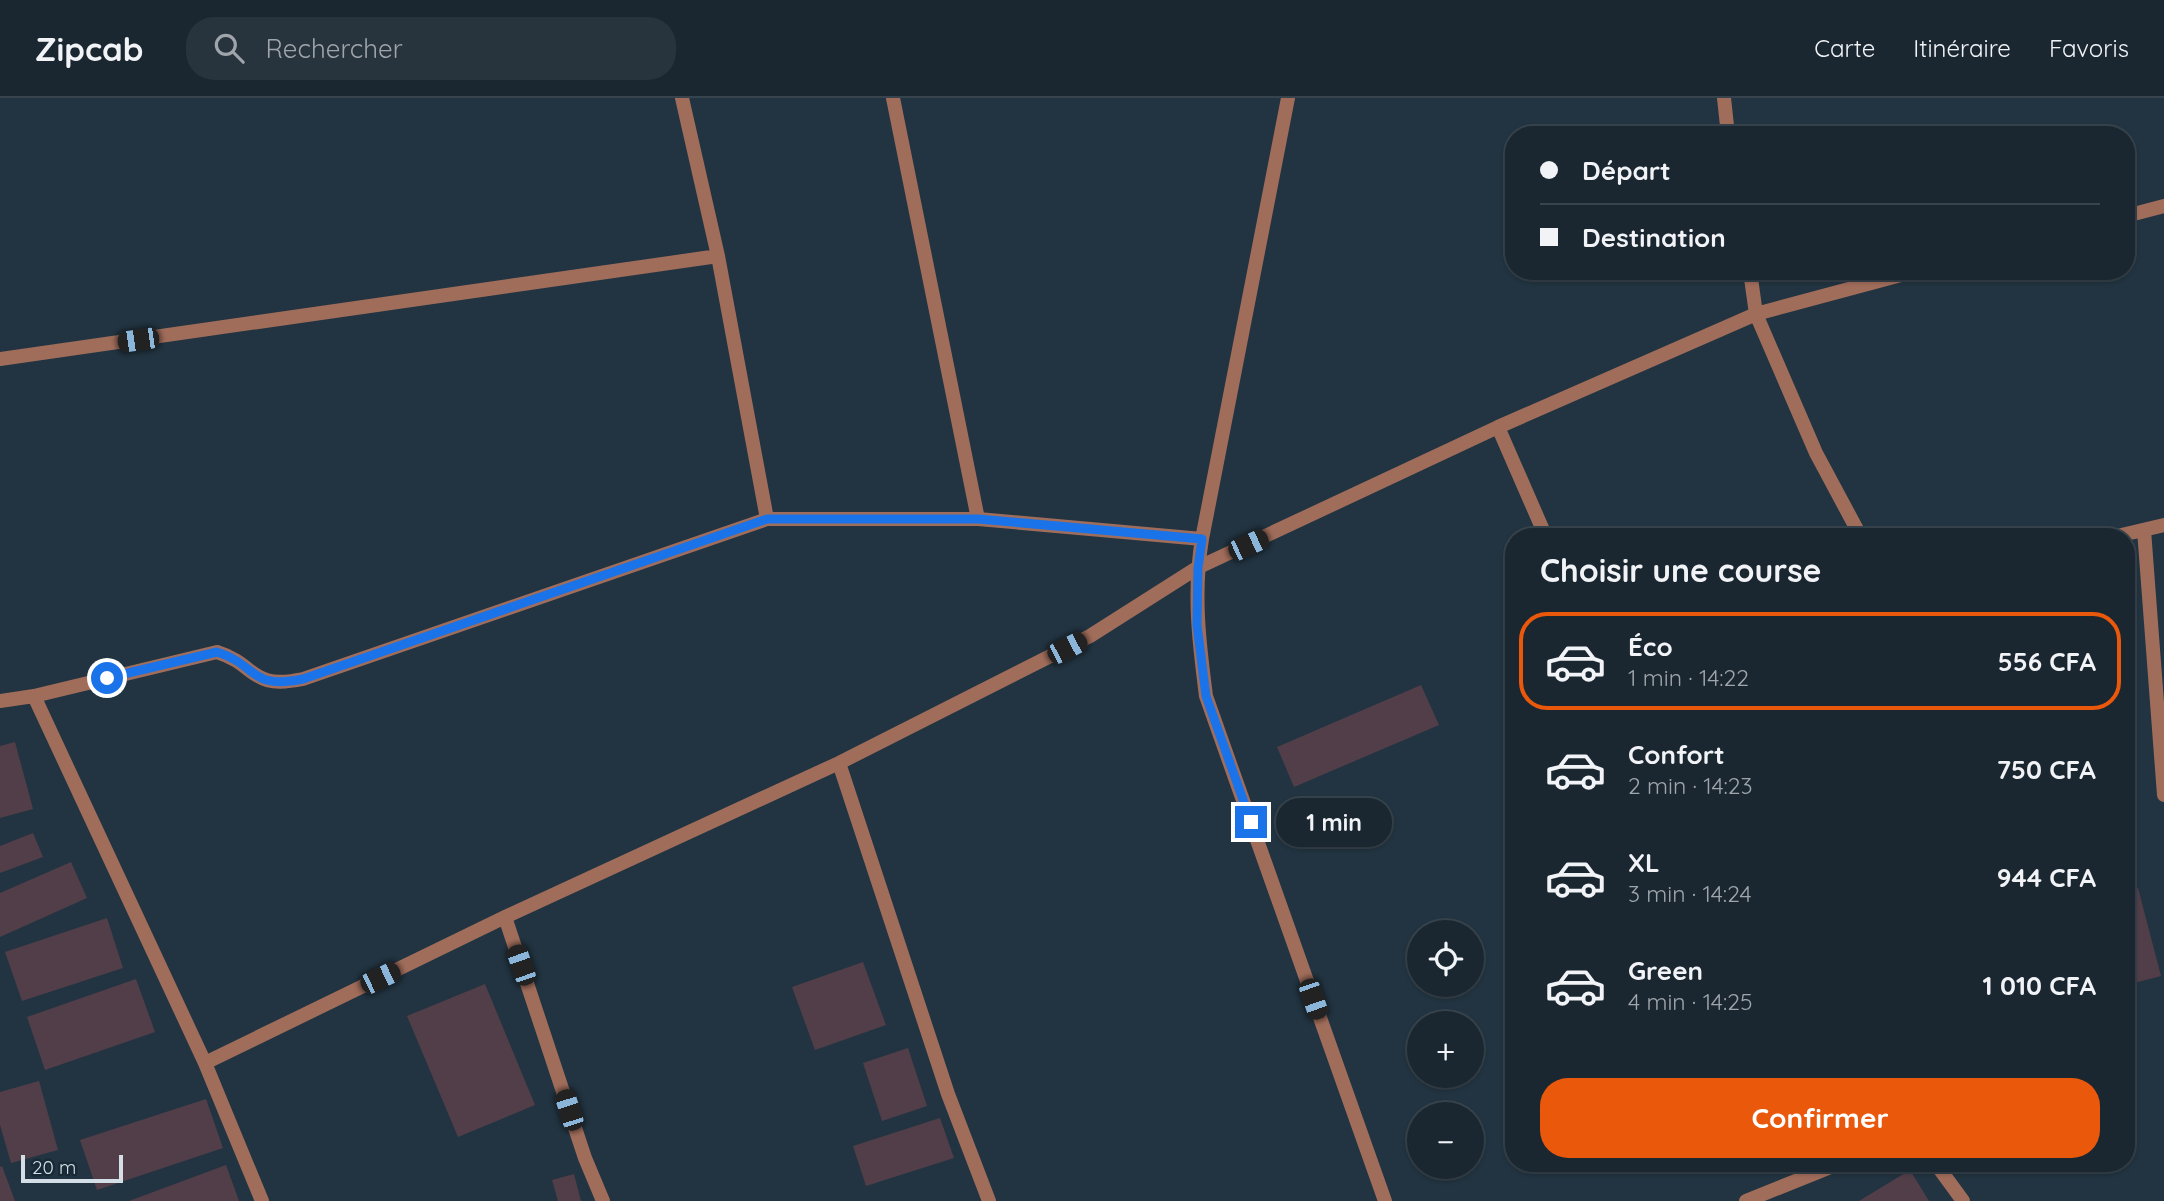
<!DOCTYPE html>
<html lang="fr">
<head>
<meta charset="utf-8">
<style>
	body { margin:0; font-family:Quicksand,sans-serif; background:#27333d; color:#f1f3f6; height:100vh; display:flex; flex-direction:column; font-size:26px; white-space:nowrap }
	* { box-sizing:border-box; margin:0 }
	p { font-size:23px; color:#9fa5ab }
	.icon { flex:none; width:38px; height:38px; fill:none; stroke:currentColor; stroke-width:2; stroke-linecap:round; stroke-linejoin:round }
	.map { position:relative; flex:1; overflow:hidden }
	.sheet { position:absolute; left:1505px; top:430px; width:630px; height:644px; display:flex; flex-direction:column; background:#1a2731; border-radius:28px; box-shadow:0 2px 5px #0004,0 0 0 2px #38444d }
	.sheet>* { flex:none }
	.hud { position:absolute; left:1505px; top:28px; width:630px; height:154px; border-radius:28px; box-shadow:0 2px 5px #0004,0 0 0 2px #38444d; display:grid; align-content:center; height:154px; padding:0 35px; background:#1a2731 }
	.fabs { position:absolute; left:1407px; top:822px; display:grid; gap:14px }
	.fabs a { display:grid; place-items:center; width:77px; height:77px; border-radius:50%; background:#1a2731; box-shadow:0 2px 5px #0004,0 0 0 2px #38444d; font-size:35px }
	.scale { position:absolute; left:21px; bottom:18px; width:102px; box-sizing:border-box; padding-left:7px; border:4px solid #d3dee6; border-top:0; font-size:19px; line-height:24px; white-space:nowrap; color:#d3dee6; -webkit-text-stroke:5px #182a36; paint-order:stroke }
	.end { position:absolute; width:32px; height:32px; margin:-16px; border:9px solid #1a73e8; background:#fff; box-shadow:0 0 0 4px #fff }
	.from { border-radius:50% }
	.bubble { position:absolute; height:49px; border-radius:24px; background:#1a2731; box-shadow:0 2px 5px #0004,0 0 0 2px #38444d; font-size:23px; font-weight:700; line-height:49px; text-align:center }
	.car { position:absolute; width:21px; height:42px; margin:-21px -10px; border-radius:9px; box-shadow:0 0 5px 2px #0007; background:linear-gradient(#222 24%,#8ab4d8 0 40%,#222 0 76%,#8ab4d8 0 86%,#222 0) }
	.hud b { display:flex; align-items:center; gap:24px; height:66px; font-size:26px }
	.hud b+b { border-top:2px solid #38444d }
	.hud i { width:18px; height:18px; background:#f1f3f6 }
	ul { padding:0; list-style:none }
	li { display:flex; align-items:center; gap:21px; height:98px; margin:0 14px 10px; padding:0 21px; border:4px solid transparent; border-radius:28px }
	li div { flex:1 }
	li b { display:block; font-size:26px }
	li em { font-style:normal; font-weight:700 }
	li.selected { border-color:#ea580c }
	li>.icon { width:63px; height:63px; stroke-width:1.5 }
	h2 { padding:0 35px; font-size:32px; line-height:84px }
	.action { display:flex; gap:14px; margin-top:auto; padding:14px 35px }
	.action a { flex:1; height:80px; border-radius:28px; background:#ea580c; color:#fff; font-size:28px; font-weight:700; line-height:80px; text-align:center }
	header { display:flex; align-items:center; gap:42px; box-sizing:border-box; height:98px; padding:0 35px; background:#1a2731; border-bottom:2px solid #38444d }
	header strong { font-size:33px }
	nav { display:flex; gap:38px; margin-inline-start:auto; font-size:24px }
	.search { width:490px; height:63px; background:#27333d; display:flex; align-items:center; gap:18px; box-sizing:border-box; padding:0 24px; border-radius:28px; color:#9fa5ab; font-size:26px }
	.map>svg:first-child { display:block }
</style>
</head>
<body>
<header>
<strong>Zipcab</strong>
<div class="search"><svg class="icon" aria-label="search" viewBox="0 0 24 24"><circle cx="10" cy="10" r="6"/><path d="M15 15l6 6"/></svg>Rechercher</div>
<nav><a>Carte</a><a>Itinéraire</a><a>Favoris</a></nav>
</header>
<div class="map">
<svg width="2164" height="1103" viewBox="0 0 2164 1103">
	<rect width="100%" height="100%" fill="#223441"/>
	<path fill="#523e49" d="M1421,587L1439,627L1294,689L1277,649Z
		M15,644L33,711L0,720V648Z
		M33,735L43,759L0,775V748Z
		M71,764L87,800L0,839V795Z
		M2138,790L2161,878L2126,887V793Z
		M107,820L123,870L22,903L5,854Z
		M863,864L886,927L815,952L792,889Z
		M136,881L155,934L45,972L27,919Z
		M485,886L535,1007L458,1039L407,918Z
		M908,950L927,1008L882,1023L863,965Z
		M39,983L58,1052L11,1065L0,1027V994Z
		M206,1001L223,1050L97,1092L80,1042Z
		M940,1020L954,1060L866,1088L853,1048Z
		M226,1067L239,1103H129Z
		M2,1068L15,1103H0V1069Z
		M1910,1072L1929,1103H1859Z
		M574,1076L581,1103H558L552,1082Z"/>
	<g fill="none" stroke-linecap="round" stroke-linejoin="round">
		<path stroke="#a16d5b" stroke-width="14" d="M682,0L718,158L767,421
			M893,0L978,421
			M1288,0L1202,441C1193,495 1199,544 1206,598L1385,1103
			M1724,0L1728,37
			M2126,118L2164,108
			M1750,173L1756,216L1816,355L1861,439
			M0,261L718,158
			M1498,329L1546,439
			M2144,432L2164,697
			M2113,439L2164,427
			M34,598L205,965L262,1103
			M0,603L34,598L217,554C258,567 249,592 303,581L767,421H978L1202,441
			M839,665L948,996L989,1103
			M505,819L585,1060L603,1103
			M205,965L505,819L839,665L1090,538L1197,470L1498,329L1756,216L1916,173
			M1936,1066L1963,1103
			M1746,1103L1838,1066"/>
	</g>
	<g fill="none" stroke-linecap="round" stroke-linejoin="round">
		<path stroke="#1a73e8" stroke-width="9" d="M107,580L217,554C258,567 249,592 303,581L767,421H978L1202,441L1198,470L1197,527L1206,598L1251,724"/>
	</g>
</svg>
<div class="fabs">
<a><svg class="icon" aria-label="locate" viewBox="0 0 24 24"><circle cx="12" cy="12" r="6"/><path d="M12 2v4M12 18v4M2 12h4M18 12h4"/></svg></a>
<a>+</a>
<a>−</a>
</div>
<div class="scale">20 m</div>
<i class="end from" style="left:107px;top:580px"></i>
<i class="end" style="left:1251px;top:724px"></i>
<div class="bubble" style="left:1276px;top:700px;width:116px">1 min</div>
<i class="car" style="left:138px;top:242px;rotate:262deg"></i>
<i class="car" style="left:1248px;top:447px;rotate:65deg"></i>
<i class="car" style="left:1067px;top:550px;rotate:63deg"></i>
<i class="car" style="left:521px;top:867px;rotate:341deg"></i>
<i class="car" style="left:380px;top:880px;rotate:64deg"></i>
<i class="car" style="left:1313px;top:901px;rotate:161deg"></i>
<i class="car" style="left:569px;top:1012px;rotate:342deg"></i>
<div class="hud">
<b><i class="from"></i>Départ</b>
<b><i></i>Destination</b>
</div>
<section class="sheet">
<h2>Choisir une course</h2>
<ul>
<li class="selected"><svg class="icon" aria-label="car" viewBox="0 0 24 24"><path d="M5 17H2v-5l4-1 3-4h7l3 4 3 1v5h-3M9 17h6M6 11h13"/><circle cx="7" cy="17" r="2"/><circle cx="17" cy="17" r="2"/></svg><div><b>Éco</b><p>1 min · 14:22</p></div><em>556 CFA</em></li>
<li><svg class="icon" aria-label="car" viewBox="0 0 24 24"><path d="M5 17H2v-5l4-1 3-4h7l3 4 3 1v5h-3M9 17h6M6 11h13"/><circle cx="7" cy="17" r="2"/><circle cx="17" cy="17" r="2"/></svg><div><b>Confort</b><p>2 min · 14:23</p></div><em>750 CFA</em></li>
<li><svg class="icon" aria-label="car" viewBox="0 0 24 24"><path d="M5 17H2v-5l4-1 3-4h7l3 4 3 1v5h-3M9 17h6M6 11h13"/><circle cx="7" cy="17" r="2"/><circle cx="17" cy="17" r="2"/></svg><div><b>XL</b><p>3 min · 14:24</p></div><em>944 CFA</em></li>
<li><svg class="icon" aria-label="car" viewBox="0 0 24 24"><path d="M5 17H2v-5l4-1 3-4h7l3 4 3 1v5h-3M9 17h6M6 11h13"/><circle cx="7" cy="17" r="2"/><circle cx="17" cy="17" r="2"/></svg><div><b>Green</b><p>4 min · 14:25</p></div><em>1 010 CFA</em></li>
</ul>
<div class="action"><a>Confirmer</a></div>
</section>
</div>
</body>
</html>
